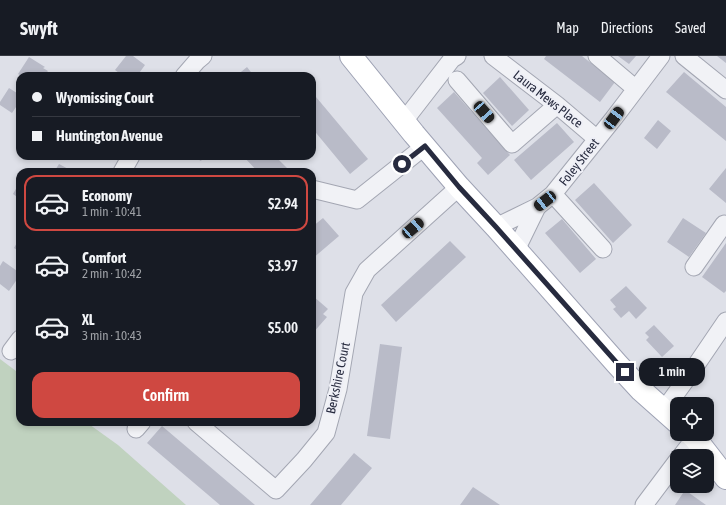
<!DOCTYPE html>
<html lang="en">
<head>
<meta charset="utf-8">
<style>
	body { margin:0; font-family:"Asap Condensed",sans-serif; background:#20242c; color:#f1f3f6; height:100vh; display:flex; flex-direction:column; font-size:15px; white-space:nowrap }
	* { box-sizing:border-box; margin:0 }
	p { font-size:13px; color:#9ea1a6 }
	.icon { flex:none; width:22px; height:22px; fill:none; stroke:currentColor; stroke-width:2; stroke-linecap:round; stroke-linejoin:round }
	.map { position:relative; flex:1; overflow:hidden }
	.details { position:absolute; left:16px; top:112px; width:300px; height:258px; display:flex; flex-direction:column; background:#171b24; border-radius:12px; box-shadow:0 2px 6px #0003 }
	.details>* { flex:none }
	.hud { position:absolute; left:16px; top:16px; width:300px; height:88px; border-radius:12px; box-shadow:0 2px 6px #0003; display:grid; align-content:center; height:88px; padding:0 16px; background:#171b24 }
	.controls { position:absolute; left:670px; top:341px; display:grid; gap:8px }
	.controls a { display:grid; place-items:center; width:44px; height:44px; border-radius:8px; background:#171b24; box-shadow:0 2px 6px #0003; font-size:20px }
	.end { position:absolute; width:18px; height:18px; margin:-9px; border:5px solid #272b3f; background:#fff; box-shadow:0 0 0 2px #fff }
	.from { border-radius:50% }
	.bubble { position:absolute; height:28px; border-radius:12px; background:#171b24; box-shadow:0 2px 6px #0003; font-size:13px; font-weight:600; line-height:28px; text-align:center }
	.car { position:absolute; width:12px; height:24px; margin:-12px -6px; border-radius:5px; box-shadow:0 0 3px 1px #0007; background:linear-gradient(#222 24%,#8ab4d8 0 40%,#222 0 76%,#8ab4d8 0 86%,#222 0) }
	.hud b { display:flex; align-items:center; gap:14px; height:38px; font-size:15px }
	.hud b+b { border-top:1px solid #363941 }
	.hud i { width:10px; height:10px; background:#f1f3f6 }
	ul { padding:7px 0 0; list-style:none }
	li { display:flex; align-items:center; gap:12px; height:56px; margin:0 8px 6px; padding:0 8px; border:2px solid transparent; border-radius:12px }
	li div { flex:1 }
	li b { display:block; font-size:15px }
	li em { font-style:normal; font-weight:600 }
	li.on { border-color:#cf4841 }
	li>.icon { width:36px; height:36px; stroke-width:1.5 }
	.button { display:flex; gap:8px; margin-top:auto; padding:8px 16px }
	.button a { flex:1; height:46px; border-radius:12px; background:#cf4841; color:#fff; font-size:16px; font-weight:600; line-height:46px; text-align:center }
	header { display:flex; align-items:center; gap:24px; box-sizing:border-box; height:56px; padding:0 20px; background:#171b24; border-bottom:1px solid #363941 }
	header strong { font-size:19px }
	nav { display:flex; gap:22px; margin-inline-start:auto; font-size:14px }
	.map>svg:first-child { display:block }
</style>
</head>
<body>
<header>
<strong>Swyft</strong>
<nav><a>Map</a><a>Directions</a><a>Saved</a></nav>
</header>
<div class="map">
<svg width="726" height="449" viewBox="0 0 726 449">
	<rect width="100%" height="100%" fill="#dee0e8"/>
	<path fill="#c0d2bf" d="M0,303L20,318V366H86L118,389L186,449H0Z"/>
	<path fill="#b9bbc8" d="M126,0H133L145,9L137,20H123L115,14Z
		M546,0H582L615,26L600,46L544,3Z
		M618,0H636L629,8Z
		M717,0H726V7Z
		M29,1L45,11L43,12L48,15L44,20H21L18,18Z
		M247,11L254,20H236Z
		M684,16L726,51V85L666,36Z
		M500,21L529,54L512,70L483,37Z
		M9,32L20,39V49L18,48L12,57L0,49V46Z
		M454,36L510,99L488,119L477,107L482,102L437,52Z
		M316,41L368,103L350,118L312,72V44Z
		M658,64L671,75L657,93L644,82Z
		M557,67L574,86L531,124L514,104Z
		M192,100H204L201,105Z
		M243,100H275L287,112L283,116H258Z
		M59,108L74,116H54Z
		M726,112V147L709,133Z
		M594,127L632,169L613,187L575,144Z
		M17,131L20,133V143L13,138Z
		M323,162L339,180L312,203V171Z
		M683,162L706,177L689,201L667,186Z
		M562,163L596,203L580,217L545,177Z
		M20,181V196L14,192Z
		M450,185L466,201L396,266L381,249Z
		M726,187V235L724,237L702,221Z
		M3,205L20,217V219L9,235L0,228V210Z
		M626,230L647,252L636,263L629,255L621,262L613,253L616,251L610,244Z
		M313,240L328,253L323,258L327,261L312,278V242Z
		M654,269L674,290L662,301L646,284L649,281L645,277Z
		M380,288L402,291L390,383L367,380Z
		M162,370L255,449H220L147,387Z
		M354,397L372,412L341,449H310Z
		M473,431L500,449H460Z
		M685,434L706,449H675Z"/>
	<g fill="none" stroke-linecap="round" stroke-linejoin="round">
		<g stroke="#a3a6b2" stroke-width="19">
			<path id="minor" d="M493,0L557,49L597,83
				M597,0L636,33
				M684,0L726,34
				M184,20L197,5L203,0
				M457,24L512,88L557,49
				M404,65L452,3L457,0
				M122,116L131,100
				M312,133L357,144L425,90
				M553,138L603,193
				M496,171L537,151L553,138L614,62L661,0
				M516,194L537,151
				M694,211L724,168L726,170
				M11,295L20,283
				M664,354L690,318L726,265
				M196,366L276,434L304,404L326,377L338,333L354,237L367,214L459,131
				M136,373L142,366
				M681,400L695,382
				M644,449L677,405"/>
		</g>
		<g stroke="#9ea2b4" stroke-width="24">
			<path id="major" d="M351,0L414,78L459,131L496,171L617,308L641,334L677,366
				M691,378L695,382L726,422"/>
		</g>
		<use href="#minor" stroke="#f1f2f6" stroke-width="17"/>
		<use href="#major" stroke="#fff" stroke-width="22"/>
	</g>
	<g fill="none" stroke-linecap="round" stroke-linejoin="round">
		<path stroke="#272b3f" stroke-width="5" d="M402,108L425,90L459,131L496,171L625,316"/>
	</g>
	<g text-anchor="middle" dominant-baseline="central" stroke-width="4" stroke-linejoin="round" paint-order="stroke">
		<g font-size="13" fill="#272b3f" stroke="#eeeff6">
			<text transform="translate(548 43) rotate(38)">Laura Mews Place</text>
			<text transform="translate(579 106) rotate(-52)">Foley Street</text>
			<text transform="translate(338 322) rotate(-78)">Berkshire Court</text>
		</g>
	</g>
</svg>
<div class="controls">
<a><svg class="icon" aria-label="locate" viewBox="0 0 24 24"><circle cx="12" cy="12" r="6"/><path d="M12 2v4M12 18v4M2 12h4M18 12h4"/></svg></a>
<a><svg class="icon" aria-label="layers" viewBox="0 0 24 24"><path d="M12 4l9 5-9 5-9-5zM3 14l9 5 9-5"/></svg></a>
</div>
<i class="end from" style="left:402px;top:108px"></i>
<i class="end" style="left:625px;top:316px"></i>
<div class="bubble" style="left:639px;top:302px;width:66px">1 min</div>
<i class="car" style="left:484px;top:56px;rotate:139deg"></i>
<i class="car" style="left:614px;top:62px;rotate:37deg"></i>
<i class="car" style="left:545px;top:145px;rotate:232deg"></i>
<i class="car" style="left:413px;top:172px;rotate:49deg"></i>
<div class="hud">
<b><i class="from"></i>Wyomissing Court</b>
<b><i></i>Huntington Avenue</b>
</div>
<section class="details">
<ul>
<li class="on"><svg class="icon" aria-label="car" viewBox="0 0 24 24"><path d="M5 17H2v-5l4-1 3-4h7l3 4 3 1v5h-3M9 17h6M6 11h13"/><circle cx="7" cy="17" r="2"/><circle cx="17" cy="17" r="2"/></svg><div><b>Economy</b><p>1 min · 10:41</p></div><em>$2.94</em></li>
<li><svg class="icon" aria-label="car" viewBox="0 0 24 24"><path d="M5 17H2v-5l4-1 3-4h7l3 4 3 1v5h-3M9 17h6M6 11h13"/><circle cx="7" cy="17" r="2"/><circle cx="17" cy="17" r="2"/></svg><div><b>Comfort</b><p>2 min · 10:42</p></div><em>$3.97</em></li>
<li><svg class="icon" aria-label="car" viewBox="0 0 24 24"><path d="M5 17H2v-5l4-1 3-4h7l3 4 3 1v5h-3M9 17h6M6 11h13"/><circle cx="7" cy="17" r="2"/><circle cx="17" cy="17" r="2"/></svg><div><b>XL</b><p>3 min · 10:43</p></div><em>$5.00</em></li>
</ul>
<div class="button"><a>Confirm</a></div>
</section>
</div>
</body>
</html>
